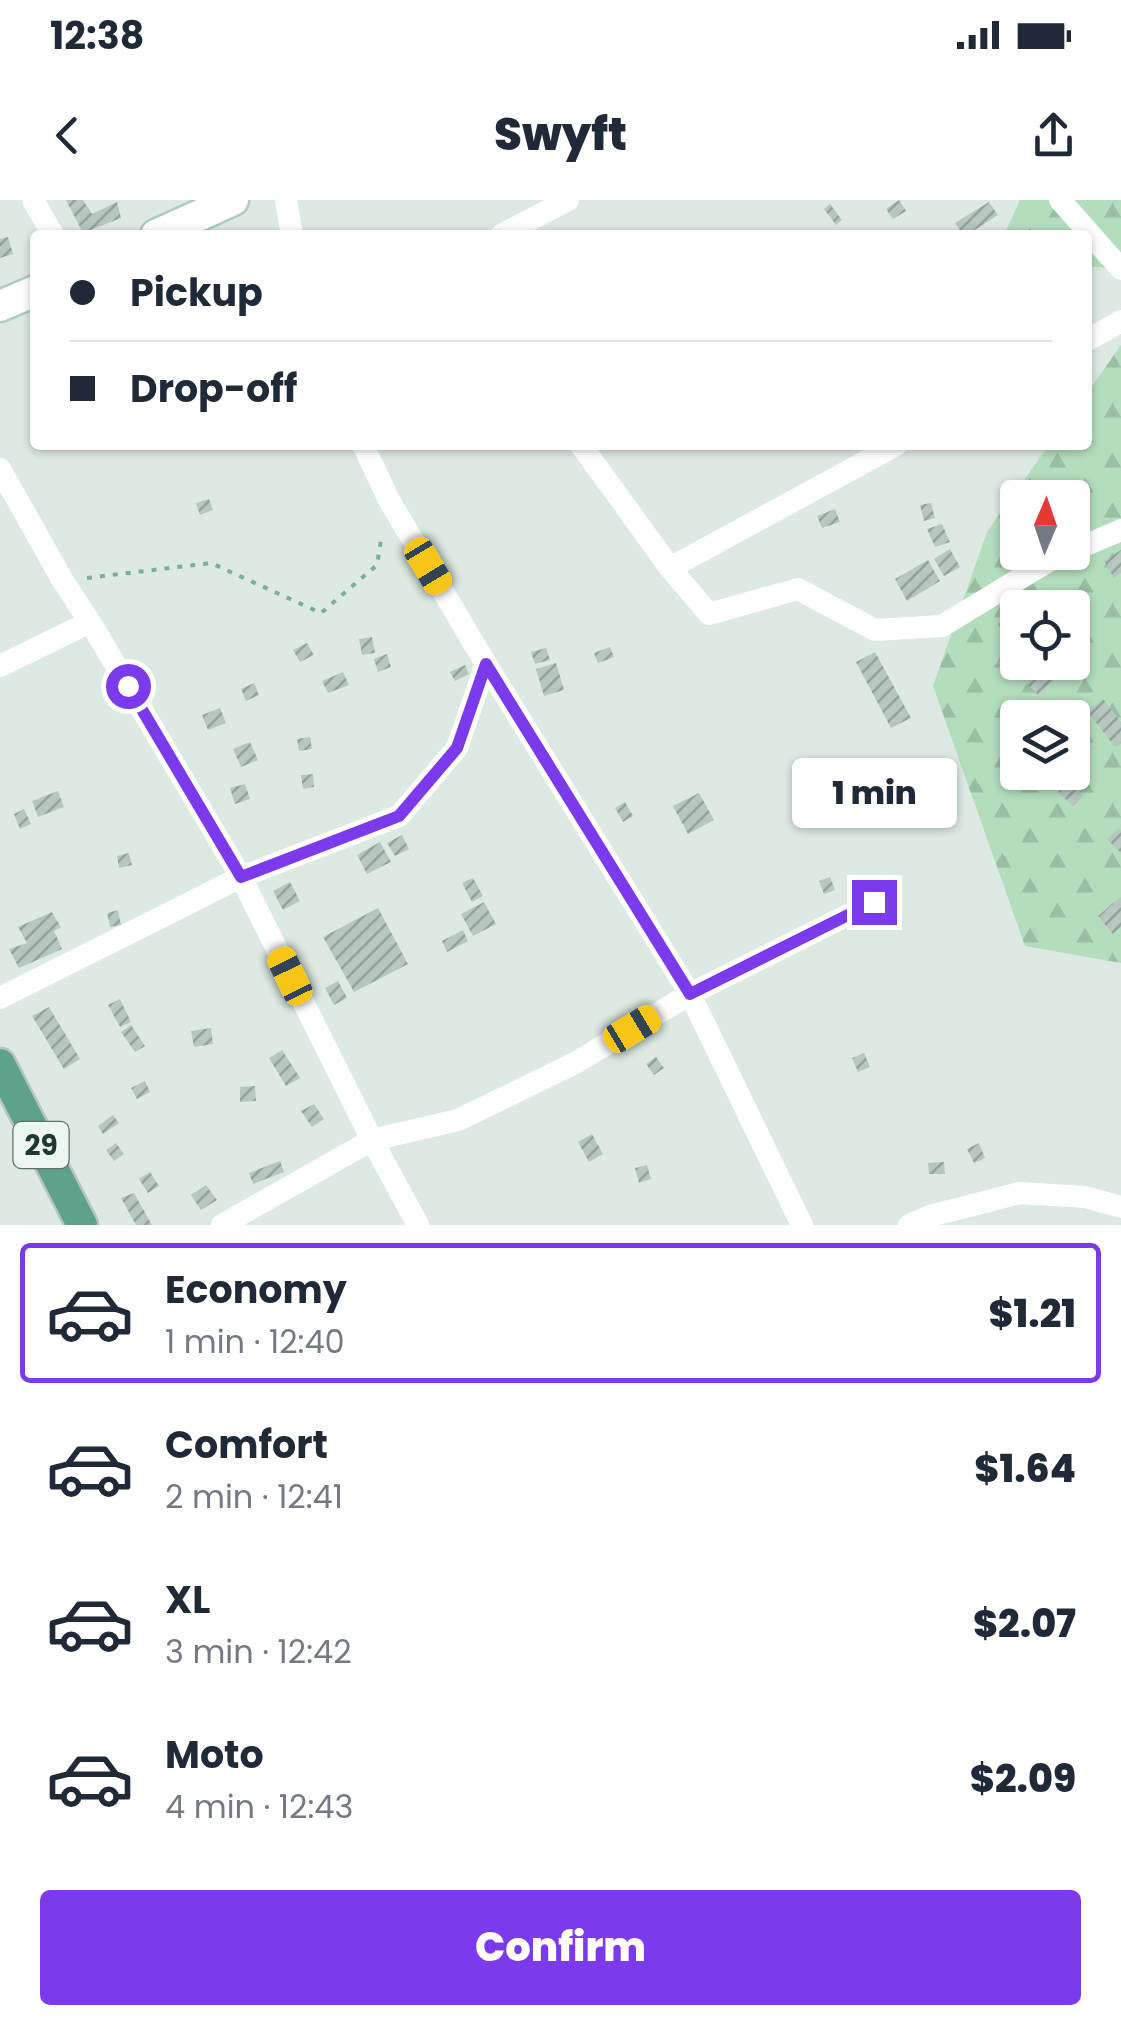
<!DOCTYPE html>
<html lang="en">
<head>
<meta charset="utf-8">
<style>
	body { margin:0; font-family:Poppins,sans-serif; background:#f6f6f7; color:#1f2937; height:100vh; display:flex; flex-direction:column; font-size:38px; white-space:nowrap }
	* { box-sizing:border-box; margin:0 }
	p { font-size:32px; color:#747a83 }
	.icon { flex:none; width:55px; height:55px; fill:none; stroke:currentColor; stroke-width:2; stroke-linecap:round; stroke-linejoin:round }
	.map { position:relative; height:1025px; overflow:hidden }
	.drawer { display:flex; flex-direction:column; background:#fff; flex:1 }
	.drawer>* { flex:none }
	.hud { position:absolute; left:30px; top:30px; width:1062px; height:220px; border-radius:10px; box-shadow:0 2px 8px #0004; display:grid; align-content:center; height:220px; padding:0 40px; background:#fff }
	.needle { width:65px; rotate:2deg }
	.tools { position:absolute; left:1000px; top:280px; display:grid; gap:20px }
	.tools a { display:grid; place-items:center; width:90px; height:90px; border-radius:10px; background:#fff; box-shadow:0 2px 8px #0004; font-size:50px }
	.end { position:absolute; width:45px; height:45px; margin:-22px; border:12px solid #7c3aed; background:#fff; box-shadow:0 0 0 5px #fff }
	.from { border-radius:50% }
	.bubble { position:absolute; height:70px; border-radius:10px; background:#fff; box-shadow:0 2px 8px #0004; font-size:32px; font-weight:800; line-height:70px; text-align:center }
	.car { position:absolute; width:30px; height:60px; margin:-30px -15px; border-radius:12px; box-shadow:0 0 8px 2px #0007; background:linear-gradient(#f5c518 24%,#345 0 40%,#f5c518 0 76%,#345 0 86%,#f5c518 0) }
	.hud b { display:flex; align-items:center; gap:35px; height:95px; font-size:38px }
	.hud b+b { border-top:2px solid #e0e1e3 }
	.hud i { width:25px; height:25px; background:#1f2937 }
	ul { padding:18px 0 0; list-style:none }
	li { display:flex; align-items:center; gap:30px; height:140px; margin:0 20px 15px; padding:0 20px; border:5px solid transparent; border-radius:10px }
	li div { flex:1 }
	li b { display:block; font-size:38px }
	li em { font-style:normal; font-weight:800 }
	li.current { border-color:#7c3aed }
	li>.icon { width:90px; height:90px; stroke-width:1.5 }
	.primary-button { display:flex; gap:20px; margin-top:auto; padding:20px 40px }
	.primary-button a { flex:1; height:115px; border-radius:10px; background:#7c3aed; color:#fff; font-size:40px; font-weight:800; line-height:115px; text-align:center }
	.status { display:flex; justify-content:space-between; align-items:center; height:70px; padding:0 50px; background:#fff; direction:ltr }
	.status svg { height:28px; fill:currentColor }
	header { display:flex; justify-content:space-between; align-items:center; height:130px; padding:0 40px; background:#fff; font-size:45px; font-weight:800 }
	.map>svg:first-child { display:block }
</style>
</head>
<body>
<div class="status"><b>12:38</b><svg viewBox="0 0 49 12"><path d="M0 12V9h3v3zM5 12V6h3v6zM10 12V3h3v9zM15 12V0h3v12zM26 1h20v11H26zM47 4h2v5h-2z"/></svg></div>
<header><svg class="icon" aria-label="back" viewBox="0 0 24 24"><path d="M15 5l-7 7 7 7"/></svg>Swyft<svg class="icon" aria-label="share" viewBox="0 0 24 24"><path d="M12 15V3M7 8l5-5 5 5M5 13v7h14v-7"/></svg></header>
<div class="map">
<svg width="1121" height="1025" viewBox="0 0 1121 1025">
	<defs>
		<pattern id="forest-firs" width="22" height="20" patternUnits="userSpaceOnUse" patternTransform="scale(2.5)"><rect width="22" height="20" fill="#b3ddbc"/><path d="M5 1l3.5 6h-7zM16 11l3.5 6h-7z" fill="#9abea2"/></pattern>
		<pattern id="building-hatch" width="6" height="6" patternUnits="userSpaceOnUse" patternTransform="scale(2.5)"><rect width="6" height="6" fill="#b5c7be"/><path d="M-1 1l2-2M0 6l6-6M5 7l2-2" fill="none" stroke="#93a39b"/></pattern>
	</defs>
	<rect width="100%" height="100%" fill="#dceae3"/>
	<path fill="url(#forest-firs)" fill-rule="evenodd" d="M1020,0H1121V70L1088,66V35H1004Z
		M1121,145V763L1025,746L933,486L987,332L1049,245H1088V192ZM1018,298H1072V352H1018ZM1018,408H1072V462H1018ZM1018,518H1072V572H1018Z"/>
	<path fill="url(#building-hatch)" d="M66,0H83L92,14L117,2L121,18L83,33Z
		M899,0L906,11L893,19L886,9Z
		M989,2L998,15L967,35H963L955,23Z
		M830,4L842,20L836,25L824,9Z
		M8,37L13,54L0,58V39Z
		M209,299L213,310L200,315L196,303Z
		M931,303L935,318L924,321L920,305Z
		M835,309L840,322L822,328L817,316Z
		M942,324L950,342L935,347L927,329Z
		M950,349L960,367L944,376L934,359Z
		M1121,350V373L1114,378L1104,361Z
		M928,360L940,381L907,401L895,379Z
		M1027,398L1035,408H1018V429L1009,437L997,424Z
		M372,437L375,453L362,455L359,439Z
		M307,443L314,455L300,462L293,450Z
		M610,447L614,457L598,463L594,453Z
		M546,448L550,460L535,464L531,452Z
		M875,452L911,518L891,528L856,462Z
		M387,454L391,467L378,472L374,459Z
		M1048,462H1059L1066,469L1038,495L1026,483Z
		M556,463L564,490L544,496L536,469Z
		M465,465L469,474L455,481L450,472Z
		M343,472L349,485L328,493L322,481Z
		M254,483L259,495L246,501L241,489Z
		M1103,499L1121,522V543L1115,547L1087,511Z
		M220,508L226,523L208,530L202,515Z
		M1072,524L1092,549L1081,558L1072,548Z
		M310,537L312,549L299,551L297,539Z
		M250,542L258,560L241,567L233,549Z
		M313,574L314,587L303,589L301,575Z
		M1068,581L1083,595L1073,606L1058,592Z
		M245,584L250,599L235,604L230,588Z
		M58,591L64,607L38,617L32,601Z
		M699,593L714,620L688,634L673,606Z
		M625,602L633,616L623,622L615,608Z
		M24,609L31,624L20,629L14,614Z
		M1118,628L1121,630V653L1107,639Z
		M402,635L409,649L395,656L387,643Z
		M380,642L391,662L367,674L357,655Z
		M129,653L132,665L119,668L117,656Z
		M830,677L835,690L824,694L819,681Z
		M473,678L483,696L472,702L462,683Z
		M290,682L300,701L283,710L273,691Z
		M1121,697V727L1113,734L1098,716Z
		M484,702L496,724L473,736L461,714Z
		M378,708L408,764L354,792L323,737Z
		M118,710L121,725L110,727L107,713Z
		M52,712L61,727L54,731L62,749L19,768L9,749L27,743L18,727Z
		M463,730L468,741L447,752L442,741Z
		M338,781L347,798L334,805L325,788Z
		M120,799L131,822L120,827L108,805Z
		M49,807L80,859L64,869L32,816Z
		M131,825L145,846L135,852L121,832Z
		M211,828L213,844L194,847L191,831Z
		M282,850L300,878L286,886L269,858Z
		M864,853L870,867L858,872L852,858Z
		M656,857L664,868L654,875L646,864Z
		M145,881L150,892L137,899L131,888Z
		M255,886L256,901L240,902V887Z
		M314,904L324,919L312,927L301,911Z
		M113,915L119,923L103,934L98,926Z
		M592,934L603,954L589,962L578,942Z
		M116,943L124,954L114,961L106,950Z
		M979,943L985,958L974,963L967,949Z
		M280,961L284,972L253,984L249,973Z
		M944,962L945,974H929L928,963Z
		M647,965L651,979L639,983L635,968Z
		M150,972L159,986L148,993L139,979Z
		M206,985L217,1000L201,1010L191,995Z
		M134,993L152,1025H136L121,998Z"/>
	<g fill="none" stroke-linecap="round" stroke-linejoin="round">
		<g stroke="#afcabe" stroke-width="35">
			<path id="secondary" d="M156,35L233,0
				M0,106L35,91"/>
		</g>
		<g stroke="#bcc4c1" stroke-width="35">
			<path id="primary" d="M0,864L82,1025"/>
		</g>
		<path stroke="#7baf9b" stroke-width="4" stroke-dasharray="5 8" stroke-linecap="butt" d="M87,378L211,363L321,413L377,365L382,334"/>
		<path stroke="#fff" stroke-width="22" d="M33,0L53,35
			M286,0L292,35
			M1060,0L1121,69
			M501,35L568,0
			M1088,140L1121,121
			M363,245L389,300L486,464L690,794L802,1025
			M581,245L670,368L896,245
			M0,269L63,381L90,422L241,677L372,940L418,1025
			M1072,351L1121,330
			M670,368L709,414L798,389L875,430L942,426L1047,362L1069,352
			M0,466L90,422
			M0,798L241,677L399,616L457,548L486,464
			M222,1025L372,940L458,920L575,863L690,794L874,702
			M909,1025L930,1016L1020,993L1085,997L1121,1007"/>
		<use href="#secondary" stroke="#fff" stroke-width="30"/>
		<use href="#primary" stroke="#5ea28c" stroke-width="30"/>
	</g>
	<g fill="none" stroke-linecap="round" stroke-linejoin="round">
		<path stroke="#7c3aed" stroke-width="12" d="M128,486L241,677L399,616L457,548L486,464L690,794L874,702"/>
	</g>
	<g text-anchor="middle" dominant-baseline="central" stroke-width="10" stroke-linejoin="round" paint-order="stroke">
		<rect fill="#edf6f1" stroke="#5c726a" stroke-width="2.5" x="13.5" y="922" width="55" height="46" rx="8"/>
		<g font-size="28" font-weight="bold" fill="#1e3930">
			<text x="41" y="945">29</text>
		</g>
	</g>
</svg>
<div class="tools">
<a><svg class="needle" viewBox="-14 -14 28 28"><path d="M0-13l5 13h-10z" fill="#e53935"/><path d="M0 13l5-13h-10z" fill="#747a83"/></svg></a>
<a><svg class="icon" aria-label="locate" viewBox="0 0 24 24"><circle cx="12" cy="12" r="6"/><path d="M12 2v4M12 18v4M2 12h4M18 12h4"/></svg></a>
<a><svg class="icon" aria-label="layers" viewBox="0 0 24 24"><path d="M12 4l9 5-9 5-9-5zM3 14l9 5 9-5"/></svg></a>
</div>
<i class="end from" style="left:128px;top:486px"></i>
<i class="end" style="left:874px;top:702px"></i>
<div class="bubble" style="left:792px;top:558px;width:165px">1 min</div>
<i class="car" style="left:428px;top:366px;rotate:149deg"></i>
<i class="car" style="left:290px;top:776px;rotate:334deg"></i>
<i class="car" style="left:632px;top:829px;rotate:59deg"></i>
<div class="hud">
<b><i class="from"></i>Pickup</b>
<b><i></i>Drop-off</b>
</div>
</div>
<section class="drawer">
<ul>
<li class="current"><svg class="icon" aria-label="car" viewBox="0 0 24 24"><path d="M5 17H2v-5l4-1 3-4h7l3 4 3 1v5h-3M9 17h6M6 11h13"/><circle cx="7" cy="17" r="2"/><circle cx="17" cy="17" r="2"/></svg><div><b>Economy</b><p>1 min · 12:40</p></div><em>$1.21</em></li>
<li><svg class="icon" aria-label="car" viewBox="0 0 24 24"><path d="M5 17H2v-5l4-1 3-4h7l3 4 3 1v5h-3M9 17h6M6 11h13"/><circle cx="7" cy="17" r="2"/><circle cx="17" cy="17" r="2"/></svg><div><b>Comfort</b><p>2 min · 12:41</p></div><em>$1.64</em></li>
<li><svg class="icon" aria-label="car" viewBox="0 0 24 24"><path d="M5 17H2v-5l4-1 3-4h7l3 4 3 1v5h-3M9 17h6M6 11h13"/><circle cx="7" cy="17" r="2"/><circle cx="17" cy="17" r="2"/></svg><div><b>XL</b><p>3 min · 12:42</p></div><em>$2.07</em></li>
<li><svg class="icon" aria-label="car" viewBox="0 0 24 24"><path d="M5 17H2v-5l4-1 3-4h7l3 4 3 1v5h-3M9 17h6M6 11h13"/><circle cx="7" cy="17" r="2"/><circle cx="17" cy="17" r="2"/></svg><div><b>Moto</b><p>4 min · 12:43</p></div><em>$2.09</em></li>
</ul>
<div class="primary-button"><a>Confirm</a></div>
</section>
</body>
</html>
